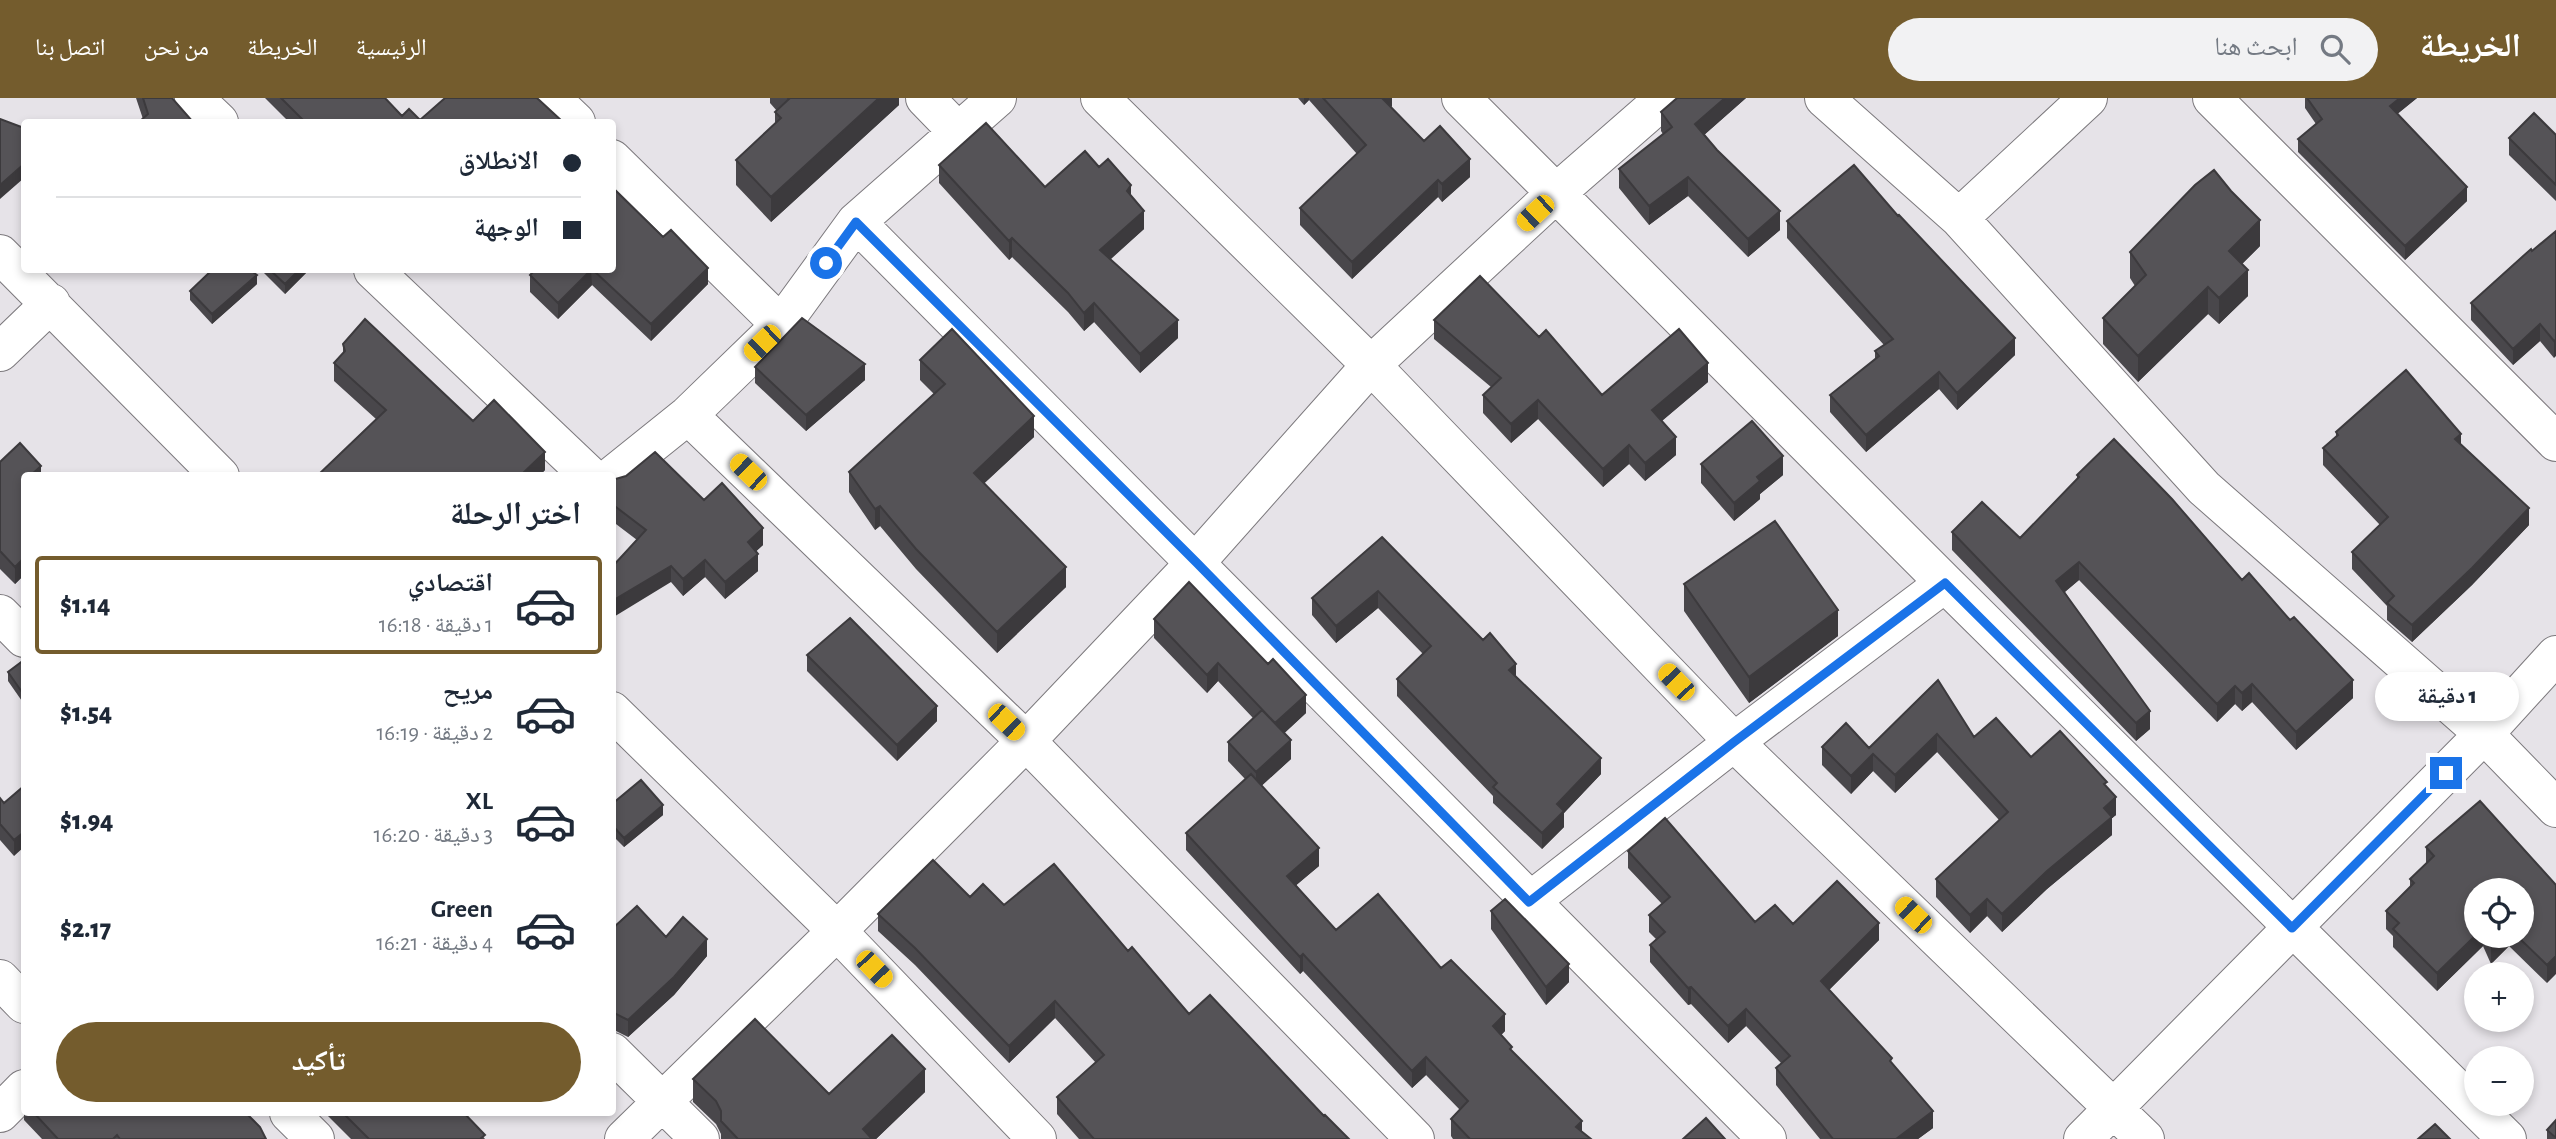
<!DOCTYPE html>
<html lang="ar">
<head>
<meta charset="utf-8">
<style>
	body { margin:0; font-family:"Alegreya Sans","Noto Naskh Arabic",sans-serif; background:#f2f2f3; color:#1f2937; direction:rtl; height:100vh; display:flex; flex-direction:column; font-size:26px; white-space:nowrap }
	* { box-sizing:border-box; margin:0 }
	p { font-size:23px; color:#747a83 }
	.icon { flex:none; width:38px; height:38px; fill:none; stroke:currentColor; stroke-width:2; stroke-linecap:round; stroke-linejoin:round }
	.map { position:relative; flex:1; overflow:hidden; direction:ltr }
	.details { position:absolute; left:21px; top:374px; width:595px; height:644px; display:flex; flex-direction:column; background:#fff; border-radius:7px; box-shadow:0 4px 10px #0003; direction:rtl }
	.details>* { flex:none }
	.guide { position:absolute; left:21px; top:21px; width:595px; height:154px; border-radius:7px; box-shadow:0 4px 10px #0003; direction:rtl; display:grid; align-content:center; height:154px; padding:0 35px; background:#fff }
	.fabs { position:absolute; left:2464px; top:780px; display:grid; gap:14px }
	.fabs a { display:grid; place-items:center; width:70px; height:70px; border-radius:50%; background:#fff; box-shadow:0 4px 10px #0003; font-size:35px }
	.end { position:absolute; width:32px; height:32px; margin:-16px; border:9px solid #1a73e8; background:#fff; box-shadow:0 0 0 4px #fff }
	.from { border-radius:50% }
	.bubble { position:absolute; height:49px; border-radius:24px; background:#fff; box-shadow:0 4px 10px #0003; font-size:23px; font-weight:800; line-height:49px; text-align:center; direction:rtl }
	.car { position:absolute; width:21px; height:42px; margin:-21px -10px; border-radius:9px; box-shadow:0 0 5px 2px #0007; background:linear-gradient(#f5c518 24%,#345 0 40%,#f5c518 0 76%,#345 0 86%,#f5c518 0) }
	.guide b { display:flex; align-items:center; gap:24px; height:66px; font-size:26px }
	.guide b+b { border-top:2px solid #e0e1e3 }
	.guide i { width:18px; height:18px; background:#1f2937 }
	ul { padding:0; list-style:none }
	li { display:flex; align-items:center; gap:21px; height:98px; margin:0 14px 10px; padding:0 21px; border:4px solid transparent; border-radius:7px }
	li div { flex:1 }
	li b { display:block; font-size:26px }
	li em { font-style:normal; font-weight:800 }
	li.selected { border-color:#745c2d }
	li>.icon { width:63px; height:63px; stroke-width:1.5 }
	h2 { padding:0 35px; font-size:32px; line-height:84px }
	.primary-button { display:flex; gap:14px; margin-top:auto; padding:14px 35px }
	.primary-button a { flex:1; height:80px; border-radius:42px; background:#745c2d; color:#fff; font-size:28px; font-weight:800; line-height:80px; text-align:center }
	header { display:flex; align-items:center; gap:42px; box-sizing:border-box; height:98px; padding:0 35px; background:#745c2d; color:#fff }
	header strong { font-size:33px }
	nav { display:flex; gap:38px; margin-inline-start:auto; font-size:24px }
	.search { width:490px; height:63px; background:#f2f2f3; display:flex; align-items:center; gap:18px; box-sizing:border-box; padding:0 24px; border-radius:38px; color:#747a83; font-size:26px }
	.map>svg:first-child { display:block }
</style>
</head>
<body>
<header>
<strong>الخريطة</strong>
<div class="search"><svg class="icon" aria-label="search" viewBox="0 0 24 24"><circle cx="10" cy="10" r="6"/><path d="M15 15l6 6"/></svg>ابحث هنا</div>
<nav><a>الرئيسية</a><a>الخريطة</a><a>من نحن</a><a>اتصل بنا</a></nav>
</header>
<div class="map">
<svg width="2556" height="1041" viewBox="0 0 2556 1041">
	<rect width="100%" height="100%" fill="#e6e3e8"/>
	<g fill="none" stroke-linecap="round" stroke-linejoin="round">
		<g stroke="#7c797d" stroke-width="40">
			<path id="minor" d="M194,0L219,24
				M551,0L576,24
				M925,0L958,34
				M1100,0L1371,267L1734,644L2145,1041
				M1461,0L1945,485L2507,1041
				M1824,0L1959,120L2204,390L2484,636L2556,710
				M2212,0L2556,344
				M612,61L781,227
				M1959,120L2088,0
				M856,124L1767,1041
				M0,156L220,378
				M373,172L590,378
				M0,254L51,205
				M688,317L1026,643L1415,1041
				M612,378L688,317L781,227L856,124L997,0
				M0,516L24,540
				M612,613L837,833L1037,1041
				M1529,804L1734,644L1945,485
				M0,881L24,906
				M612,954L700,1041
				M0,1015L24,991
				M289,1015L315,1041
				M624,1041L837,833L1026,643L1196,464L1371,267L1555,96L1665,0
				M2083,1041L2484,636L2556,557"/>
		</g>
		<use href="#minor" stroke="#fff" stroke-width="38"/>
	</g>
	<path fill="#49474b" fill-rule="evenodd" d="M136,0H172L143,21Z
		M265,0H385L402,18L420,22L563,24H289Z
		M770,0H899V7L771,124L736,87V62L775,26V14L777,13L770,5Z
		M1298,0H1392V8L1391,9L1424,43L1470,79L1442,104L1438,99L1352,181L1300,127V110L1357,56L1309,2L1304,7Z
		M1677,0H1746L1704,37L1780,132L1748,159L1688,98L1649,127L1619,90V71L1663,36L1661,33V14Z
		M2305,0H2417L2397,16L2467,103L2405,162L2298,54V41L2316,26L2305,10Z
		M2556,37V103L2509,57V40Z
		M939,67L1045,89L1099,69L1131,98L1144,131L1110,161L1178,240L1140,275L1094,224L1084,233L1068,214L1012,159L1009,162L939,85Z
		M1787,123L2015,257L1957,312L1939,291L1866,354L1830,314V297L1875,261V253L1884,247L1787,140Z
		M2556,133L2554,260L2540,243L2513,267L2471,222V205Z
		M2260,148L2242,166L2248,198L2219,226L2208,216L2138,284L2103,246V220L2135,188L2130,180V154Z
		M262,172H309L285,196L262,173Z
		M535,172H612L708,186L651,243L592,187L558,221L530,194V177Z
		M257,186L212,226L190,202V193Z
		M1434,222L1539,239L1602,297L1708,284L1662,323L1676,357L1645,383L1629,366L1603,389L1538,321L1511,345L1483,315V297L1491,289L1434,241Z
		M343,246L473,323L545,372L539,378H317L376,321L334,283V265L343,255Z
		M920,262L1034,339L984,385L1066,489L997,555L916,471L880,428L875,432L849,394V374L934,296L920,282Z
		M755,269L865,282L806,333L755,285Z
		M2336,334L2461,346L2529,427L2472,487L2412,544L2387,522V508L2352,471V454L2380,427L2323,367V350L2336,339Z
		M0,364L41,378H24V477L15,486L0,471Z
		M1701,366L1783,377L1760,396V401L1734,423L1701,385Z
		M2077,377L2242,482L2353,600L2296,652L2252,604L2242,613L2235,606L2217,624L2079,482L2065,494L2150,631L2136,643L1952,452V434L2020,440L2077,382Z
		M612,382L704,402L763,447L756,453L758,473L725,501L705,479L683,498L671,484L637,442L612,423Z
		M1382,439L1516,579L1601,676L1564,715V729L1542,751L1493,705V698L1397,598V581L1423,556L1378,510L1336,545L1312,517V500Z
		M1684,486L1838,538L1749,605L1684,513Z
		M1154,521L1306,615L1284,635L1291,661L1261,688L1319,768L1296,787L1336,832L1441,870L1505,933L1501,937L1512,953L1582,1034L1591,1041H1453L1451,1038V1021L1460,1012L1426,977L1412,990L1303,873L1300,876L1186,752V735L1245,681L1228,663V644L1253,620L1218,583L1207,595L1154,540Z
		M807,557L937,623L897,663L807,573Z
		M24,562V606L8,583V574Z
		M1938,582L1974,639L2031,659L2107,689L2116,717L2112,720V737L2047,791L2002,834L1987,818L1970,835L1936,799V781L1999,722L1937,654L1895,695L1873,673L1851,696L1822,667V649L1869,650Z
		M24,688L14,758L0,742V700L4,705Z
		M612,706L663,717L624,749L612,737Z
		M2426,749L2548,780L2547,885L2509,848L2491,866L2483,848L2437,893L2393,849V838L2386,831V813L2410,789V781L2426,765ZM2476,793L2522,838H2476Z
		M1628,753L1755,824L1793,826L1879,842L1829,892L1892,966L1933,1030L1918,1041H1820L1776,987V970L1781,965L1746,928L1728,945L1691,906L1688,907L1650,864V847L1656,841L1649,834V817L1662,806L1628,770Z
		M970,799L1004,807L1128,853L1189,916L1324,1018L1349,1041H1079L1057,1016V999L1096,965L1055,920L1009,965L915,867L878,833V816Z
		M1491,813L1569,884L1546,907L1491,831Z
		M612,831L666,839L707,858L674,897L628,939L612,931Z
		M693,981L829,996L925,994L876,1041H721V1036L716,1026L693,1004Z
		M24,1004V1015H246L266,1041H42L24,1022Z
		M325,1015H464L485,1041H351Z
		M2547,1032L2556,1041H2547Z"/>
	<path fill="#3c3a3d" d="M879,0H899V7L771,124V99Z
		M1304,0H1309V2L1304,7Z
		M1382,0H1392V8L1382,18Z
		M1725,0H1746L1695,45V26Z
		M2400,0H2417L2390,22V8Z
		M1470,61V79L1442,104V86Z
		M24,66V80L0,101V87Z
		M1688,79V98L1649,127V108Z
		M1438,82V99L1352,181V164Z
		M1131,87V106L1127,93Z
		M2467,89V103L2405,162V148Z
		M1144,113V131L1100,171V152Z
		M1780,113V132L1748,159V141Z
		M2260,122V148L2229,179V153Z
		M1012,140V159L1009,162V143Z
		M708,170V186L651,243V226Z
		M299,172H309L285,196V186Z
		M591,172L592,187L558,221V205Z
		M2248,172V198L2219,226V200Z
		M257,177V186L212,226V216Z
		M2208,189V216L2138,284V258Z
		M1094,205V224L1084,233V215Z
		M1178,222V240L1140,275V256Z
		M2540,226V243L2513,267V251Z
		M2015,240V257L1957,312V295Z
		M2556,242V258L2554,260V243Z
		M1708,265V284L1652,331V312Z
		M865,266V282L806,333V317Z
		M1939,274V291L1866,354V337Z
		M1538,302V321L1511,345V326Z
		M1034,318V339L974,395V375Z
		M2461,336V353L2455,341Z
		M1676,339V357L1645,383V365Z
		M1629,347V366L1603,389V371Z
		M545,354V372L539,378H520Z
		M1783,358V377L1760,396V401L1734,423V405L1757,379Z
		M41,368V378H30Z
		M880,408V428L875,432V411Z
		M2529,410V427L2472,487L2412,544V527Z
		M763,430V447L748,461V444Z
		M758,456V473L725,501V484Z
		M24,460V477L15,486V469Z
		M705,462V479L683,498V481Z
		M2079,464V482L2056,501V483Z
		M671,468V484L612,520V503Z
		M1066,469V489L997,555V534Z
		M1378,493V510L1336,545V528Z
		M1838,512V538L1749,605V579Z
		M1218,565V583L1207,595V577Z
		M1516,566V582L1509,572Z
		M2353,582V600L2296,652V634Z
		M2252,586V604L2242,613V595Z
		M2235,588V606L2217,624V606Z
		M1306,597V615L1275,644V625Z
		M937,608V623L897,663V647Z
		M2150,613V631L2136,643V625Z
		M1937,636V654L1895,695V677Z
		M1291,642V661L1256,693V674Z
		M1873,656V673L1851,696V678Z
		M1601,660V676L1564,715V729L1542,751V735L1557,706Z
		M2116,699V717L2112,720V737L2047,791L2002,834V816Z
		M663,707V717L624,749V740Z
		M24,734V749L14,758V742Z
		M1319,750V768L1287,795V778Z
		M1987,801V818L1970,835V817Z
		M1879,825V842L1821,900V883Z
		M2476,837V838H2483V848L2437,893V875Z
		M2501,838H2509V848L2491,866V848Z
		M707,841V858L674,897L628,939V922Z
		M1303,856V873L1300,876V859Z
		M2556,858V876L2547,885V867Z
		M1569,866V884L1546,907V889Z
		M1691,889V906L1688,907V890Z
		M1055,903V920L1009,965V948Z
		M1746,911V928L1728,945V928Z
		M1505,916V933L1493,945V928Z
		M1426,959V977L1412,990V973Z
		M925,971V994L876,1041H863V1031Z
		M1933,1013V1030L1918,1041H1896Z
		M1582,1023V1040L1576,1029Z"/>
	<path fill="#555357" stroke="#3c3a3d" stroke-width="2" d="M143,0H172L193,24H139L148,16Z
		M281,0H385L402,18L409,11L420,22L445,0H537L563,24H305Z
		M788,0H879L771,99L736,62L781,20L775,14L789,1Z
		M1323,0H1382L1424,43L1440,28L1470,61L1442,86L1438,82L1352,164L1300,110L1366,47Z
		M1677,0H1725L1695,26L1717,52L1780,113L1748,141L1688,79L1649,108L1619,71L1672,29L1661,14Z
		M2307,0H2400L2390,8L2467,89L2405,148L2298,41L2322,21Z
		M2534,15L2556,37V87L2509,40Z
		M0,21L24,30V66L0,87Z
		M986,25L1045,89L1085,53L1099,69L1108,61L1131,87L1127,93L1144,113L1100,152L1178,222L1140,256L1094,205L1084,215L1068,195L1012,140L1009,143L939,67Z
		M1854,67L1898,118L1899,117L2015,240L1957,295L1939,274L1866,337L1830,297L1879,258L1875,253L1893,241L1787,123Z
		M2214,72L2231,93L2260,122L2229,153L2248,172L2219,200L2208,189L2138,258L2103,220L2146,177L2130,154L2195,87Z
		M612,89L663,139L671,132L708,170L651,226L593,172H612Z
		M2556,133V242L2554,243L2540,226L2513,251L2471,205L2531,151L2532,153Z
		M212,172H250L257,177L212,216L190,193Z
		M270,172H299L285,186Z
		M535,172H591L558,205L530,177Z
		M1480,178L1539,239L1546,232L1602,297L1679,231L1708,265L1652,312L1676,339L1645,365L1629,347L1603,371L1538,302L1511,326L1483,297L1501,280L1434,222Z
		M802,220L865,266L806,317L755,269Z
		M365,221L473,323L494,302L545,354L520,378H317L386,312L334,265L345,253L343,246Z
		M952,231L1034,318L974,375L1066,469L997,534L916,451L880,408L875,411L849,374L945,286L920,262Z
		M2406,272L2461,336L2455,341L2529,410L2472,470L2412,527L2387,505L2394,498L2352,454L2388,419L2323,350L2338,337L2336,334Z
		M1752,323L1783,358L1757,379L1760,383L1734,405L1701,366Z
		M2114,341L2172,401L2242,482L2249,475L2290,522L2294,519L2353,582L2296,634L2252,586L2242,595L2235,588L2217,606L2079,464L2056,483L2150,613L2136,625L1952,434L1982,404L2020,440L2079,379L2077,377Z
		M20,345L41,368L30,378H24V460L15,469L0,453V364Z
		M655,354L704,402L722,385L763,430L748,444L758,456L725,484L705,462L683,481L671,468L612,503V469L646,432L612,406V382L626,378Z
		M1775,423L1838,512L1749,579L1684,486Z
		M1382,439L1483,542L1490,535L1516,566L1509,572L1601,660L1557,706L1564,713L1542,735L1493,689L1497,685L1397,581L1431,548L1378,493L1336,528L1312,500Z
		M1189,484L1268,566L1273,561L1306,597L1275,625L1218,565L1207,577L1154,521Z
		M850,520L937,608L897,647L807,557Z
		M24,562V597L8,574Z
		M1938,582L1974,639L1996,620L2031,659L2060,633L2107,684L2104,686L2116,699L2104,710L2112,719L2047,773L2002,816L1987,801L1970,817L1936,781L2008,714L1937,636L1895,677L1873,656L1851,678L1822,649L1846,625L1869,650Z
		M1262,612L1291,642L1256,674L1228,644Z
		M1251,676L1319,750L1287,778L1336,832L1378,796L1441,870L1451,862L1505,916L1493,928L1512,949L1510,951L1582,1023L1576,1029L1591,1041H1470L1451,1021L1468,1003L1426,959L1412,973L1303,856L1300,859L1186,735Z
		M641,682L663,707L624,740L612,727V706Z
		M24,688V734L14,742L0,726V700L4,705Z
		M2480,703L2556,787V858L2547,867L2517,838H2522V793H2476V837L2437,875L2393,831L2399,825L2386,813L2414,785L2410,781L2434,758L2426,749Z
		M1665,720L1755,824L1775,807L1793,826L1837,783L1879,825L1821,883L1892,960L1890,963L1933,1013L1896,1041H1833L1776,970L1790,958L1746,911L1728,928L1691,889L1688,890L1650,847L1665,834L1649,817L1670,799L1628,753Z
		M933,762L970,799L983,786L1004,807L1054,766L1128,853L1132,849L1189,916L1210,897L1324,1018L1325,1017L1349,1041H1094L1057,999L1104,957L1055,903L1009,948L915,850L878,816Z
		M1505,801L1569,866L1546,889L1491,813Z
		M637,808L666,839L683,819L707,841L674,879L628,922L612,914V831Z
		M2486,838H2501L2491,848Z
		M755,921L829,996L892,937L925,971L863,1031L872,1041H738L721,1023V1013L716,1003L693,981Z
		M34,1015H246L260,1029L266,1041H120L117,1037L113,1041H58Z
		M343,1015H464L485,1037L480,1041H369Z
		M1706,1020L1725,1041H1683Z
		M2556,1022V1040L2547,1032Z
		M2435,1026L2450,1041H2418Z"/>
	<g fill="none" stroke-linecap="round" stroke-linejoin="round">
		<path stroke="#1a73e8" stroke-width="9" d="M826,165L856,124L1196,464L1529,804L1734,644L1945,485L2292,830L2446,675"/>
	</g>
</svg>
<div class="fabs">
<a><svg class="icon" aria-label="locate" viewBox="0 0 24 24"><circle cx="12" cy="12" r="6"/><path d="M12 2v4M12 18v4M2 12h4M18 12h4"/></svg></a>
<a>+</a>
<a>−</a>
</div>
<i class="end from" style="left:826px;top:165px"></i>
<i class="end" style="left:2446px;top:675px"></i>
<div class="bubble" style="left:2375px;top:574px;width:144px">1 دقيقة</div>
<i class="car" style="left:1535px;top:115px;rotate:227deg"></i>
<i class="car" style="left:762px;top:245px;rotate:226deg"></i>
<i class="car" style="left:748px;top:374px;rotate:314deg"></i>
<i class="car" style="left:1676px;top:584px;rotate:316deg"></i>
<i class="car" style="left:1006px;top:624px;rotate:134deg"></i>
<i class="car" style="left:1913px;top:817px;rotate:314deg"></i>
<i class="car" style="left:874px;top:871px;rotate:136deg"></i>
<div class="guide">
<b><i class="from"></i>الانطلاق</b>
<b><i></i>الوجهة</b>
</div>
<section class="details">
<h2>اختر الرحلة</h2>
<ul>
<li class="selected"><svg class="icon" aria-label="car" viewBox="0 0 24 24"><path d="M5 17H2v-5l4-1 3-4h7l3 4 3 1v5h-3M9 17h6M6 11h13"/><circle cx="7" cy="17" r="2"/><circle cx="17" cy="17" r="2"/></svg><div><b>اقتصادي</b><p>1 دقيقة · 16:18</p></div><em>$1.14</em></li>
<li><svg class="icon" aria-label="car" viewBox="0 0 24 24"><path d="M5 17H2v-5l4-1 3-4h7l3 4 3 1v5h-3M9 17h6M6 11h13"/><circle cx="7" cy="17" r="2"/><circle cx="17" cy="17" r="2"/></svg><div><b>مريح</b><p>2 دقيقة · 16:19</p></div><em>$1.54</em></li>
<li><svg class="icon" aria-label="car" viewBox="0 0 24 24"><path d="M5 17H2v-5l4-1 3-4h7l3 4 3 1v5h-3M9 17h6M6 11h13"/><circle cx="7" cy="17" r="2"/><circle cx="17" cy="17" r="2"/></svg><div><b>XL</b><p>3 دقيقة · 16:20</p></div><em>$1.94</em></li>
<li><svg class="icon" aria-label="car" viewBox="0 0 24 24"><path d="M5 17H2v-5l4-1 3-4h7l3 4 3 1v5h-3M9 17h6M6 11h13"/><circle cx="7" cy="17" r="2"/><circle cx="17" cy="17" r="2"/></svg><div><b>Green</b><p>4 دقيقة · 16:21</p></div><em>$2.17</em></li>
</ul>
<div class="primary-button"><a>تأكيد</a></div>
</section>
</div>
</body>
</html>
